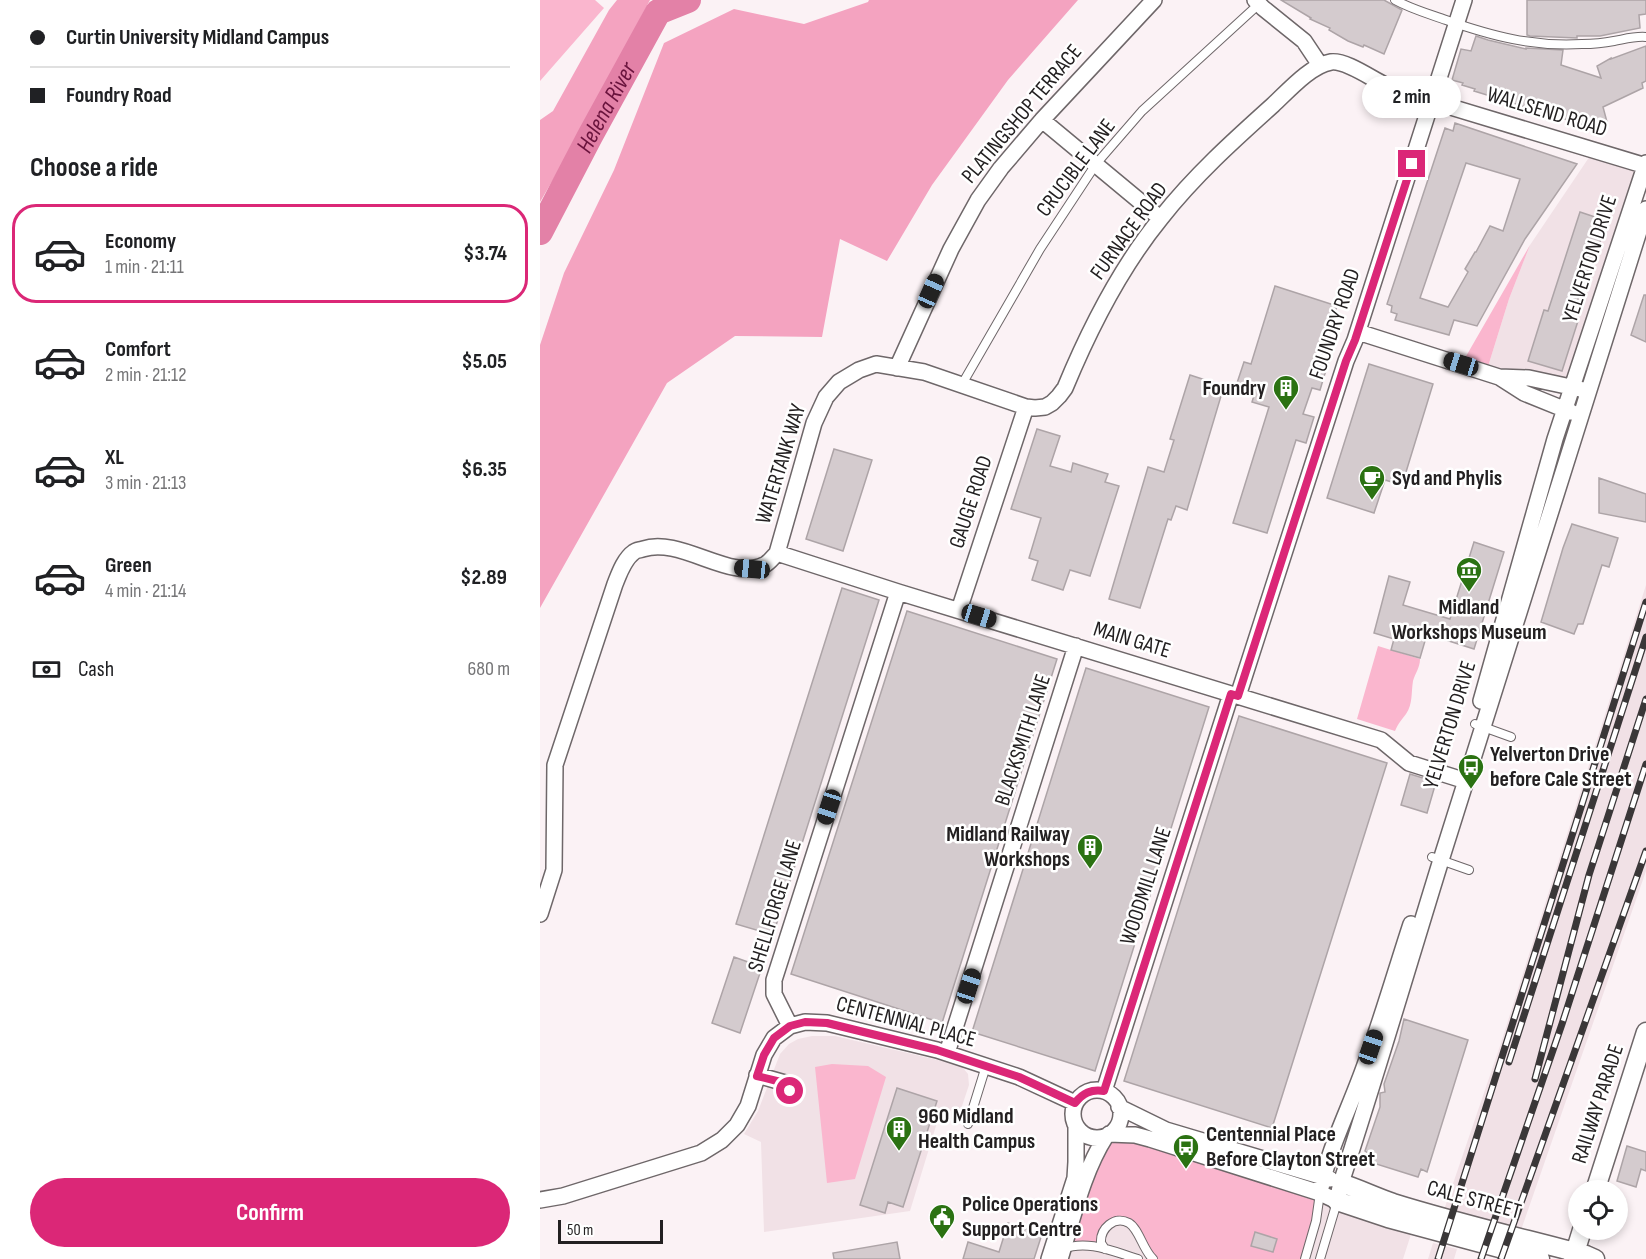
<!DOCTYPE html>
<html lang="en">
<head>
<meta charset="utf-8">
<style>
	body { margin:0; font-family:"Sofia Sans Condensed",sans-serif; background:#f6f6f6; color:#202124; height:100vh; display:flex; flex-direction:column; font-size:22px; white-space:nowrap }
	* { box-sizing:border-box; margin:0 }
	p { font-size:20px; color:#757577 }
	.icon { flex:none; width:33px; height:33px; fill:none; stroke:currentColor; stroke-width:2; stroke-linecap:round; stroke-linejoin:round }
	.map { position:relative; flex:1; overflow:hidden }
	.panel { display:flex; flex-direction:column; background:#fff; width:540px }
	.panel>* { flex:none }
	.hud { display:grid; align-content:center; height:132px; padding:0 30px; background:#fff }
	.fabs { position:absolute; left:1028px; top:1180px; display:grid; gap:12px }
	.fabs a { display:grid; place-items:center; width:60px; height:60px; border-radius:50%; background:#fff; box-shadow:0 3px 9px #0003; font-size:30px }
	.scale { position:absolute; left:18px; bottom:15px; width:105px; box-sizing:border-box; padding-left:6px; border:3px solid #232021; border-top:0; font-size:16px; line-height:21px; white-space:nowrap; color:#232021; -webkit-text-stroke:4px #fff; paint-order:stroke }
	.end { position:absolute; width:27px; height:27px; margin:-14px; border:8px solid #db2777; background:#fff; box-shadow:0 0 0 3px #fff }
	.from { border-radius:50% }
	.bubble { position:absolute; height:42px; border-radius:21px; background:#fff; box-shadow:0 3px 9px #0003; font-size:20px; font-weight:700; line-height:42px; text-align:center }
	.car { position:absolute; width:18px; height:36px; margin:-18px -9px; border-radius:8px; box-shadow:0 0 4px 2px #0007; background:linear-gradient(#222 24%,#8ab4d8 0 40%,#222 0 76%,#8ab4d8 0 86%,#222 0) }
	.hud b { display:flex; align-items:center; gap:21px; height:57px; font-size:22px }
	.hud b+b { border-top:2px solid #e0e0e0 }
	.hud i { width:15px; height:15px; background:#202124 }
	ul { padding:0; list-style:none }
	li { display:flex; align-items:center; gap:18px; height:99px; margin:0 12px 9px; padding:0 18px; border:3px solid transparent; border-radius:24px }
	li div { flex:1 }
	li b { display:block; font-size:22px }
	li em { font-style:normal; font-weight:700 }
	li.on { border-color:#db2777 }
	li>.icon { width:54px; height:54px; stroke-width:1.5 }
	h2 { padding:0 30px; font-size:27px; line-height:72px }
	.pay { display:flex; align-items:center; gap:15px; height:66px; padding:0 30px; font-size:22px }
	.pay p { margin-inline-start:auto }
	.action { display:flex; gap:12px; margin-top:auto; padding:12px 30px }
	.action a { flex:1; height:69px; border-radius:36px; background:#db2777; color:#fff; font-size:24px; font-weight:700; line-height:69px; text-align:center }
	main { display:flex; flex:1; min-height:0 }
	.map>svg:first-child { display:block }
</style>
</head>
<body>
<main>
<section class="panel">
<div class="hud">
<b><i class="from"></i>Curtin University Midland Campus</b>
<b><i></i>Foundry Road</b>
</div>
<h2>Choose a ride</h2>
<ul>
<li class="on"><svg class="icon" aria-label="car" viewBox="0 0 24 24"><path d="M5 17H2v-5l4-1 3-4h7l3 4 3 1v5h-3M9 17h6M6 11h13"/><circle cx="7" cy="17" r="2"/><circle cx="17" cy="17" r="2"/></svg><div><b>Economy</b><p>1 min · 21:11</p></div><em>$3.74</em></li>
<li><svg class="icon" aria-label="car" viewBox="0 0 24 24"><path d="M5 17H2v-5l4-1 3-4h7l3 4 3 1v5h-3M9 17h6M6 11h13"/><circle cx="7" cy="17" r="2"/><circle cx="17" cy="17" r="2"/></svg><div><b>Comfort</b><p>2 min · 21:12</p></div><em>$5.05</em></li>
<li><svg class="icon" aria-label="car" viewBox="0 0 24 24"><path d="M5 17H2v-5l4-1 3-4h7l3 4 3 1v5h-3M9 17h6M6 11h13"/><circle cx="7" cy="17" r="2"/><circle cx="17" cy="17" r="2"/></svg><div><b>XL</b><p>3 min · 21:13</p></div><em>$6.35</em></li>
<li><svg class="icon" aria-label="car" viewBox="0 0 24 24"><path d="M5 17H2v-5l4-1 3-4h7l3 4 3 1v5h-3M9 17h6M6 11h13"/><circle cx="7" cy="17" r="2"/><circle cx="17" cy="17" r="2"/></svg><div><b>Green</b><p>4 min · 21:14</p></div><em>$2.89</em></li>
</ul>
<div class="pay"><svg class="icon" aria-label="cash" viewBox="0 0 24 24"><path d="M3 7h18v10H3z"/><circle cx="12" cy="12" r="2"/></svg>Cash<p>680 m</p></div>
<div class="action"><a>Confirm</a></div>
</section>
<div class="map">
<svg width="1106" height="1259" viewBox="0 0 1106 1259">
	<rect width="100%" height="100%" fill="#fbf2f5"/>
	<path fill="#f1e1e6" d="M1054,150L1105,166L1031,388L946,373L969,299L990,245Z
		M1106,585V871L980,1233L904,1210L960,1046Z
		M272,1036H295L419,1065L423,1068L428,1074L429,1085L417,1121L399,1116L370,1211L224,1232L221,1142L204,1134L218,1111L240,1054L249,1044L258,1039Z
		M566,1136L874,1225L863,1259H520Z
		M893,1243L917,1249L914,1259H888Z"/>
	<path fill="#fab6ce" d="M0,0H55L64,8L0,81Z
		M990,245L969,299L946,373L921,365Z
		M838,646L880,659C880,668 875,673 873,681C871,693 873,704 866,714C861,721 859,722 855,731L817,719Z
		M292,1064L328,1066L346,1077L315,1179L287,1183L275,1067Z
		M569,1134L780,1193L765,1259H613L589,1223H571L561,1243L531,1246L549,1168Z"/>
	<path fill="#f4a3c0" d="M77,0H110L36,140L0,202V120L13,111L69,10Z
		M329,0H538L468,80L392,185L347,261L300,239L282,337L195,336L127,383L0,608V345L24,273L74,170L124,43L194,9L264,24L328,2Z"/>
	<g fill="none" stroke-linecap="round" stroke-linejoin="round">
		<path stroke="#e381a7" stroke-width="26" id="s1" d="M0,232L50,136L118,12L148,0"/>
	</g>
	<path fill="#d4cbce" stroke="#ada4a7" stroke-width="1.5" fill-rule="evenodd" d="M741,0H844L862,10L844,54L824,45L823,47L808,41L789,30L790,28L770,19L771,18Z
		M987,0H1106V14L1099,15L1100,28L1060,36H1037V38L990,36L987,35Z
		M936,36L948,40L986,49V48L1023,50L1021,65L1061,78L1057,66L1071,58V59L1106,46V81L1102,83L1103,88L1063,107L1067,122H1060L1057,129L934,91L935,89L922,85L923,83L912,80L921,49L931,51Z
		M915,123L1037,164L985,239L937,326L914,320L909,335L855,320L857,314L851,312L852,306L847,304L905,128L913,131ZM926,163L980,179L963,231L950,226L936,252H935L925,269L928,272L908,307L880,298Z
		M1040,212L1067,221L1044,290L1041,289L1032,318L1038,321L1022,371L988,361L1004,310L1008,311Z
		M735,286L797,306L781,358L789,360L780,390L772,388L763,414L774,417L766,443L756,440L727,533L693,523L729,407L712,402L716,389L697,383L704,362L711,364Z
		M1104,295H1106V342L1091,335Z
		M829,364L893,384L862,485L845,480L834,513L787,498Z
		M650,375L684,386L647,510L636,506L631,520L628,519L600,608L569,599L608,467L624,472L634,440L630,439Z
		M497,429L520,436L510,466L531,472L533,463L568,474L565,482L579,486L550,576L530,570L523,590L492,580L498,561L489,558L501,518L471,509Z
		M294,449L332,460L303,551L266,539Z
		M1059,478L1106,494V522L1059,513Z
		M1032,524L1078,538L1069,567L1062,565L1043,624H1038L1034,634L1001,622L1023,548Z
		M934,542L964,552L934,649L887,634L880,658L851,650L854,639L834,633L849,576L870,582L863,605L910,619Z
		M302,588L339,600L233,935L196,924Z
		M367,611L517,659L402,1023L251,974Z
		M546,668L669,707L555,1071L432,1032Z
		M699,716L847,763L732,1128L584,1081Z
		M870,774L896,782L887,813L861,805Z
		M194,957L222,967L200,1033L172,1023Z
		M864,1019L928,1040L887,1172L881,1169L878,1177L833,1163L831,1155L825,1151L840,1107V1093L845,1092L844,1084L859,1041Z
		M357,1088L397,1101L363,1207L348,1202L345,1213L320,1205Z
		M1087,1146L1106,1152V1171L1101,1169L1096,1187L1077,1181Z
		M468,1223L502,1234L494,1259H423L428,1242L459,1252Z
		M715,1232L737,1239L733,1252L711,1246Z
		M357,1242L360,1259H294L293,1253Z"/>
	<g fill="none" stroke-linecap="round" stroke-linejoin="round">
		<g stroke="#6e6769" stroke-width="10">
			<path id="service" d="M855,0C871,9 889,14 906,20C952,36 993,47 1042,44C1053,44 1064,43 1074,41C1085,39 1095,36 1106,37
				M421,386L500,249L556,164L602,111L719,4
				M935,724L971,737
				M892,857L929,870
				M428,1124L446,1066
				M523,1249C548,1239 574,1252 598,1259
				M565,1249L561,1243C560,1229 574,1215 589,1223C599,1229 603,1250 613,1259
				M765,1259L776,1221L780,1193
				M780,1259L797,1202"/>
		</g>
		<g stroke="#6e6769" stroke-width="18">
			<path id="minor" d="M715,0L723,8L764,41L780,65
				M502,120L620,218
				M818,332L959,377L989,378L1040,389
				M357,368L411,249L438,200L461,168L502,120L614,0
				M959,377L984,393L1031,412
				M237,553L358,592L841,740L869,763L926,781
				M419,610L486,407
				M698,696L806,361L815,340L924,0
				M941,701L1015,439L1106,163
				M0,914L14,870L15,765L75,584C79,574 84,559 94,552C96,550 100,550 103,549C140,536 191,582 224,565C229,563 233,557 237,553L274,423L286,397L299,382L319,370L336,364L384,372L486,407L495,408L505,407L512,403L519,396L525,388C549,330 581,267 621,218C654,176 694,140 733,105C748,91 771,65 791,62C806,60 832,79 845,85C854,89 862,91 871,95L1106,166
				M250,1026L234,994V980L358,592
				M407,1053L536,646
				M217,1075L245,1083L250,1091
				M533 1114a24 24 0 1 1 48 0a24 24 0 1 1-48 0Z
				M564,1091L691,694
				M579,1107L626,1130L790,1179
				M569,1134L595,1135L610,1139L780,1193L797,1201L801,1183C836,1076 868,967 901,860C968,642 1039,427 1106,209
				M780,1193C787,1154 805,1118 819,1081C839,1029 854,976 871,924
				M0,1200L23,1196L161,1153L182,1140L197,1125L208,1106L224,1055L234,1038L250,1026L265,1022L287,1023L397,1050L479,1077L535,1103
				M509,1259L535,1178L536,1162V1126
				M520,1259C533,1218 543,1172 566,1136"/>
		</g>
		<g stroke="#6e6769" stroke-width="21">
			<path id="tertiary" d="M801,1183C819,1189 836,1197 853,1203C917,1223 982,1238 1046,1255L1055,1259
				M1055,1191L1106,1032
				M797,1201L848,1218L1000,1259
				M1033,1259L1042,1230"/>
		</g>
		<use href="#service" stroke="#fff" stroke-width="8"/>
		<use href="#minor" stroke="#fff" stroke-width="15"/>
		<use href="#tertiary" stroke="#fff" stroke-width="18"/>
		<g stroke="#3a3738" stroke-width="7">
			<path id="rail" d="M969,1062L1106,637
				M995,1079L1049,875L1106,699
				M898,1259L1106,602
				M941,1259L1022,1024L1106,764
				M961,1259L1106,851"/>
		</g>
		<use href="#rail" stroke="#fff" stroke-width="4.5" stroke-dasharray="14" stroke-linecap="butt"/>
	</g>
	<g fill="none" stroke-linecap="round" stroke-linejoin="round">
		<path stroke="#db2777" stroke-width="8" d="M250,1091L245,1083L217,1076L224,1055L234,1038L250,1026L265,1022L287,1023L397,1050L479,1077L535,1103C543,1093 551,1089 564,1091L691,694L698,696L806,361L815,340L872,164"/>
	</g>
	<defs>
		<g id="building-pin" transform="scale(1.35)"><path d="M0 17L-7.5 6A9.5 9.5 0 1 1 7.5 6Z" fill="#2b7212" stroke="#fff"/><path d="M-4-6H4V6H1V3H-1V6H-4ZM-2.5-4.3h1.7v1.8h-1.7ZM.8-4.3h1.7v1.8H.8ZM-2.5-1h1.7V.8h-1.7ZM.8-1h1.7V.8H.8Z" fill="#fff"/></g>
		<g id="cafe-pin" transform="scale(1.35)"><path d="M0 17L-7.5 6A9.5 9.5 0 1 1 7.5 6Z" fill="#2b7212" stroke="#fff"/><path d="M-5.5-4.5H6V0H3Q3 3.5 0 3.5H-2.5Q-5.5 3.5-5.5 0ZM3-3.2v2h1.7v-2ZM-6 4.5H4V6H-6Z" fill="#fff"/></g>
		<g id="museum-pin" transform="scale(1.35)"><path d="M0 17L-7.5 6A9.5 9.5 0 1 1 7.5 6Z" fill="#2b7212" stroke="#fff"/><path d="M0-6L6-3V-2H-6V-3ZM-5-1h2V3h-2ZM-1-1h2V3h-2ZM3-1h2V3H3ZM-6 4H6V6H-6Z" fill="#fff"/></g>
		<g id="bus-pin" transform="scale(1.35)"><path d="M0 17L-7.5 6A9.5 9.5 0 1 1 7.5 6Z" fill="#2b7212" stroke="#fff"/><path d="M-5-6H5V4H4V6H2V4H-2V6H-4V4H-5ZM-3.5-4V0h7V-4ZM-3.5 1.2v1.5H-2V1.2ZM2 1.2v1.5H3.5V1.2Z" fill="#fff"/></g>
		<g id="civic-pin" transform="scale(1.35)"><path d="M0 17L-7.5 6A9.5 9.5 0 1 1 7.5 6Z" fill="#2b7212" stroke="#fff"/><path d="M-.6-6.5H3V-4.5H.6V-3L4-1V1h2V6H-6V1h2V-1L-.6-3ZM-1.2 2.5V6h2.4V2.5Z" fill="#fff"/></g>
	</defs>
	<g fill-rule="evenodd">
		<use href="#building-pin" x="746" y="388"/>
		<use href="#cafe-pin" x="832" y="478"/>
		<use href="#museum-pin" x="929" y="570"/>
		<use href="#bus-pin" x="931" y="767"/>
		<use href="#building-pin" x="550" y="847"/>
		<use href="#building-pin" x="359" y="1129"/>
		<use href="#bus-pin" x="646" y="1147"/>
		<use href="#civic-pin" x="402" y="1217"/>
	</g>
	<g text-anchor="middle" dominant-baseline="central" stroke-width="5" stroke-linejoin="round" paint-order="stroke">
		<g font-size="22" fill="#232021" stroke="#fff">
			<text transform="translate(1007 112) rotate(17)">WALLSEND ROAD</text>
			<text transform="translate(482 114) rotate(-50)">PLATINGSHOP TERRACE</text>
			<text transform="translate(536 168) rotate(-53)">CRUCIBLE LANE</text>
			<text transform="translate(589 231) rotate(-54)">FURNACE ROAD</text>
			<text transform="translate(1050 259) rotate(-72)">YELVERTON DRIVE</text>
			<text transform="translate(795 324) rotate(-71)">FOUNDRY ROAD</text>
			<text transform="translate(241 464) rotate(-73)">WATERTANK WAY</text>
			<text transform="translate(431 502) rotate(-72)">GAUGE ROAD</text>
			<text transform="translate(592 640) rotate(17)">MAIN GATE</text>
			<text transform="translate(910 725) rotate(-73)">YELVERTON DRIVE</text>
			<text transform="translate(483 740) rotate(-72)">BLACKSMITH LANE</text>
			<text transform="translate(606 886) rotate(-72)">WOODMILL LANE</text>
			<text transform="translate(235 906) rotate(-73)">SHELLFORGE LANE</text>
			<text transform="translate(366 1022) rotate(15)">CENTENNIAL PLACE</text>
			<text transform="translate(1058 1104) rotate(-72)">RAILWAY PARADE</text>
			<text transform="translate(934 1200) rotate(15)">CALE STREET</text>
		</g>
		<g font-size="22" font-weight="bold" fill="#232021" stroke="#fff" text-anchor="start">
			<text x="726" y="388" text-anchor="end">Foundry</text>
			<text x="852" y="478">Syd and Phylis</text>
			<text x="929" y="607" text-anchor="middle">Midland<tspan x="929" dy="25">Workshops Museum</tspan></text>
			<text x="950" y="754">Yelverton Drive<tspan x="950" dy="25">before Cale Street</tspan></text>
			<text x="530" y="834" text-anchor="end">Midland Railway<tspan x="530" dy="25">Workshops</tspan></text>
			<text x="378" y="1116">960 Midland<tspan x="378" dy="25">Health Campus</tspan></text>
			<text x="666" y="1134">Centennial Place<tspan x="666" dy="25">Before Clayton Street</tspan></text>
			<text x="422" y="1204">Police Operations<tspan x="422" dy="25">Support Centre</tspan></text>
		</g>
		<g font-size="24" font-style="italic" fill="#6a133d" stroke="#fff">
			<text stroke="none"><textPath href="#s1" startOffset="141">Helena River</textPath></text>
		</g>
	</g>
</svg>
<div class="fabs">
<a><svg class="icon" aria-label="locate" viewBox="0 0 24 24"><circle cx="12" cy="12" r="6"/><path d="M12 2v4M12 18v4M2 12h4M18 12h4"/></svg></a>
</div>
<div class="scale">50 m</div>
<i class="end from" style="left:250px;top:1091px"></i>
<i class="end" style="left:872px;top:164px"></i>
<div class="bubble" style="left:822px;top:76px;width:99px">2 min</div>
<i class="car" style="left:391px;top:291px;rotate:24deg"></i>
<i class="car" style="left:921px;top:364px;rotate:287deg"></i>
<i class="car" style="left:212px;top:569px;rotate:276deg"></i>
<i class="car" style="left:439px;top:616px;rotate:107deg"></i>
<i class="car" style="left:289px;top:807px;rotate:198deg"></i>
<i class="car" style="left:429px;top:986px;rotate:18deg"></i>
<i class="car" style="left:831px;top:1047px;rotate:19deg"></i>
</div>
</main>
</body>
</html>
